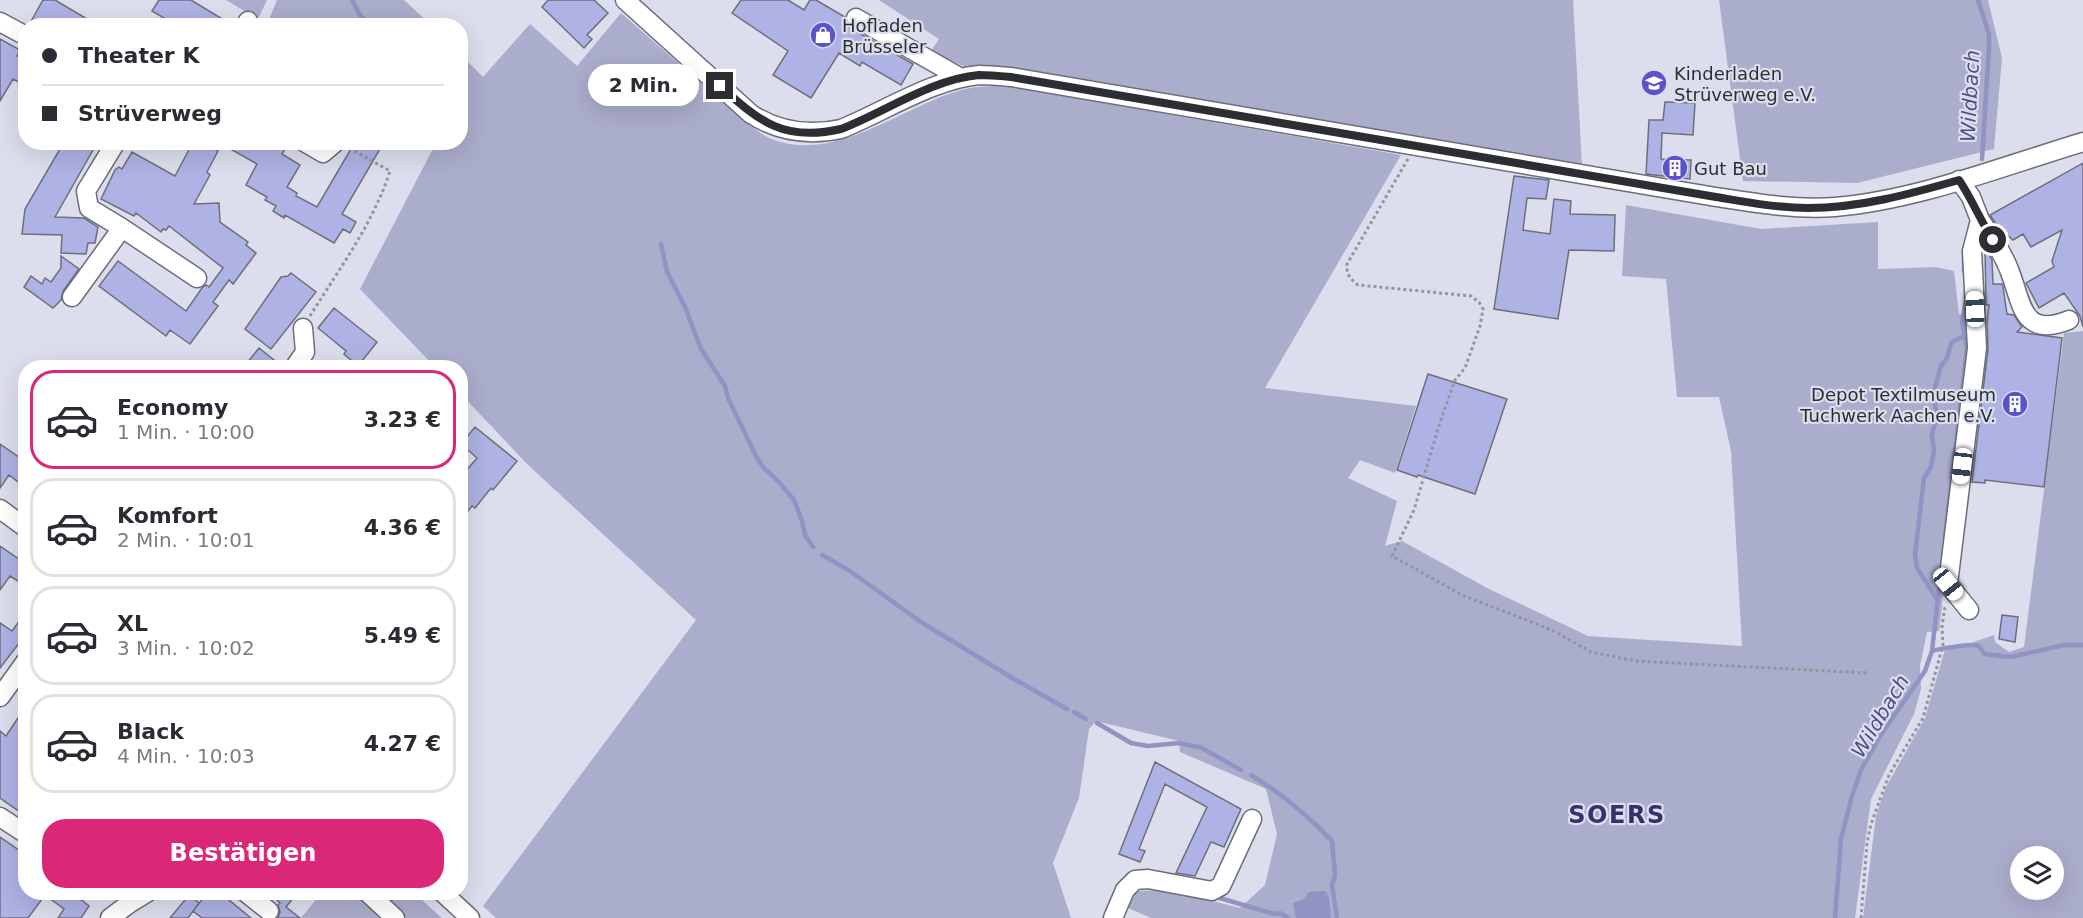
<!DOCTYPE html>
<html lang="de">
<head>
<meta charset="utf-8">
<style>
	body { margin:0; font-family:"DejaVu Sans",sans-serif; background:#f2f2f3; color:#2b2b33; height:100vh; display:flex; flex-direction:column; font-size:22px; white-space:nowrap }
	* { box-sizing:border-box; margin:0 }
	p { font-size:20px; color:#7c7c81 }
	.icon { flex:none; width:33px; height:33px; fill:none; stroke:currentColor; stroke-width:2; stroke-linecap:round; stroke-linejoin:round }
	.map { position:relative; flex:1; overflow:hidden }
	.side { position:absolute; left:18px; top:360px; width:450px; height:540px; display:flex; flex-direction:column; background:#fff; border-radius:24px; box-shadow:0 6px 24px #0002 }
	.side>* { flex:none }
	.top-card { position:absolute; left:18px; top:18px; width:450px; height:132px; border-radius:24px; box-shadow:0 6px 24px #0002; display:grid; align-content:center; height:132px; padding:0 24px; background:#fff }
	.fabs { position:absolute; left:2010px; top:846px; display:grid; gap:12px }
	.fabs a { display:grid; place-items:center; width:54px; height:54px; border-radius:50%; background:#fff; box-shadow:0 6px 24px #0002; font-size:30px }
	.end { position:absolute; width:27px; height:27px; margin:-14px; border:8px solid #2d2e33; background:#fff; box-shadow:0 0 0 3px #fff }
	.from { border-radius:50% }
	.bubble { position:absolute; height:42px; border-radius:21px; background:#fff; box-shadow:0 6px 24px #0002; font-size:20px; font-weight:700; line-height:42px; text-align:center }
	.car { position:absolute; width:18px; height:36px; margin:-18px -9px; border-radius:8px; box-shadow:0 0 4px 2px #0007; background:linear-gradient(#fff 24%,#345 0 40%,#fff 0 76%,#345 0 86%,#fff 0) }
	.top-card b { display:flex; align-items:center; gap:21px; height:57px; font-size:22px }
	.top-card b+b { border-top:2px solid #e1e1e2 }
	.top-card i { width:15px; height:15px; background:#2b2b33 }
	ul { padding:10px 0 0; list-style:none }
	li { display:flex; align-items:center; gap:18px; height:99px; margin:0 12px 9px; padding:0 12px; border:3px solid #e1e1e2; border-radius:24px }
	li div { flex:1 }
	li b { display:block; font-size:22px }
	li em { font-style:normal; font-weight:700 }
	li.active { border-color:#db2777 }
	li>.icon { width:54px; height:54px; stroke-width:1.5 }
	.action { display:flex; gap:12px; margin-top:auto; padding:12px 24px }
	.action a { flex:1; height:69px; border-radius:24px; background:#db2777; color:#fff; font-size:24px; font-weight:700; line-height:69px; text-align:center }
	.map>svg:first-child { display:block }
</style>
</head>
<body>
<div class="map">
<svg width="2083" height="918" viewBox="0 0 2083 918">
	<rect width="100%" height="100%" fill="#dcdeed"/>
	<path fill="#aaadcb" fill-rule="evenodd" d="M226,0H267L258,19Z
		M277,0H404L431,25H275L268,22Z
		M879,0H1573L1582,166L969,69L931,51L939,39Z
		M1719,0H1988L2002,58L1994,149L1857,183L1743,181Z
		M621,13L748,124C754,128 760,133 767,137C832,167 900,107 961,90C976,86 992,86 1007,86L1401,155L1265,388L1416,406L1395,473L1360,460L1348,478L1397,501L1385,546L1402,541L1489,589L1588,636L1742,646L1731,451L1719,397H1677L1666,279L1622,276L1626,205L1761,229L1878,222V269L1936,267L1954,271L1959,314L1971,316L1972,347L1939,631L1927,632L1920,666L1921,689L1914,714L1871,799L1855,918H1151L1128,908L1135,891L1169,890L1240,908L1265,885L1277,834L1266,789L1180,752L1179,741L1096,721L1089,729L1079,798L1053,863L1071,918H496L483,906L696,620L527,464L461,394L460,368L435,367L360,289L436,143L460,142L461,55L483,77L530,24L577,66Z
		M2083,331V918H1863L1876,816L1886,787L1925,718L1946,646L1971,643L1994,635L1995,642L2009,652L2024,647L2064,333ZM2020,856H2054V890H2020Z
		M322,892L414,893L442,918H301Z"/>
	<path fill="#9093c3" d="M1325,891L1329,897L1331,918H1296L1293,903L1304,899L1309,892Z"/>
	<g fill="none" stroke-linecap="round" stroke-linejoin="round">
		<path stroke="#9093c3" stroke-width="4.5" d="M352,0L360,15L371,26
			M1978,0L1989,34V47L1982,159
			M460,91V99
			M661,244L667,272L685,307L701,349L725,386L728,398L757,458L764,468L778,481L794,500L802,521L805,535L813,547
			M1964,271V252
			M1945,536L1967,348L1962,322L1966,300
			M822,555L850,571L921,622L1014,679L1067,709
			M1937,599L1917,568L1915,554L1924,478L1931,467L1934,451L1932,435L1937,414L1933,395L1941,366L1947,358L1951,343L1965,335
			M1932,651C1939,649 1972,643 1978,646C1980,647 1983,652 1985,654L2011,657L2064,645H2083
			M1074,712L1086,719
			M1097,723L1131,743L1148,746L1179,743L1202,748L1241,770
			M1251,775C1281,793 1308,816 1332,841L1335,876L1332,885L1337,918
			M1213,896L1274,914L1280,913L1288,918
			M1835,918L1841,839L1852,796L1861,770L1880,736L1925,671L1932,651L1940,580"/>
	</g>
	<path fill="#aeb2e4" stroke="#6d6f7c" stroke-width="1.5" d="M43,0H55L99,26L29,25Z
		M159,0H191L234,26H166L169,21L152,11Z
		M548,0H594L608,13L587,35L592,39L584,48L542,7Z
		M741,0H788L804,10L810,0H816L845,17L846,23L850,28L913,64L901,85L862,62L860,66L839,53L811,98L773,75L788,51L732,13Z
		M0,39L20,50L17,56L26,60V74L21,83L13,79L0,101Z
		M1665,102L1695,103L1693,135L1662,133L1661,159L1691,160L1690,179L1646,174L1649,120H1663Z
		M64,142H93L90,148L93,150L55,217L84,218L98,227L95,243H88L86,254L61,253L62,235L22,234L25,209Z
		M193,142H203L218,151L207,172L210,175L194,204L219,203L220,222L248,242L246,245L256,253L233,284L229,280L213,302L218,306L190,344L170,330L166,336L99,286L118,261L186,311L202,288L206,285L209,287L223,268L169,226L166,230L163,229L161,232L136,213L134,216L101,199L115,170L119,167L122,169L132,152L175,176Z
		M218,142H289L282,154L300,165L287,187L297,193L296,196L317,207L355,142H384L342,214L356,222L350,233L343,229L334,243L285,215L284,218L273,211L276,206L265,200L267,197L246,185L257,164Z
		M2083,163V327L2080,316L2064,293L2039,308L2026,283L2054,267L2052,261L2062,230L2031,247L2023,234L2013,240L2005,233L2003,234L1990,215Z
		M1514,176L1549,180L1546,199L1527,198L1523,230L1550,234L1554,199L1571,201L1570,214L1615,215L1614,251L1569,250L1558,319L1494,309Z
		M1985,247L1992,260L1993,284H2002L2003,287L2007,314L2014,315L2022,327L2017,332L2062,338L2044,487L1985,480V483L1972,482L1988,349L1987,321L1989,305H1986Z
		M61,256L79,269L63,291L61,300L53,308L24,287L31,276L42,284L45,278L51,282L61,268Z
		M291,273L316,292L271,349L245,329L281,277L288,276Z
		M334,308L377,342L358,366L344,354L346,351L318,328Z
		M259,348L283,367V368H243Z
		M1428,374L1507,399L1475,494L1418,475L1417,477L1397,470Z
		M475,427L517,461L493,490L491,488L475,508L472,506L460,521V478L477,458L461,444Z
		M0,444L26,462V488L9,475L0,488Z
		M0,546L26,564V586L10,576L0,590Z
		M26,612V634L0,668V623L12,631Z
		M2002,615L2018,617L2015,642L1999,639Z
		M26,706V816L0,798V731L6,736Z
		M1155,762L1241,809L1224,847L1211,842L1195,876L1176,873L1207,807L1165,784L1139,849L1145,851L1140,862L1119,854Z
		M0,837L26,855V892H71L89,906L81,918H58L64,909L45,895L28,918H0Z
		M208,892H219L251,918H202L193,911Z
		M268,892H298L286,907L300,918H278L280,912L278,905L280,903Z
		M189,895L199,903L188,918H170Z"/>
	<g fill="none" stroke-linecap="round" stroke-linejoin="round">
		<g stroke="#6b6d7a" stroke-width="21">
			<path id="minor" d="M625,0L751,114C779,132 808,136 841,129C883,112 934,79 979,75C989,75 1000,76 1011,77L1716,197C1755,203 1795,210 1835,207C1918,200 2003,166 2083,142
				M856,18L961,78
				M0,22L26,36
				M245,26L248,21
				M116,142L86,191L89,208L122,228L197,278
				M304,142L323,153L336,142
				M1959,180L1971,197L1980,220L1972,251L1977,348L1948,584L1969,610
				M1980,220C1991,236 2003,253 2010,272C2022,303 2022,339 2069,320
				M72,297L122,228
				M294,368L305,352L303,328
				M0,509L26,528
				M0,697L26,661
				M0,817L26,834
				M245,892L269,911
				M367,892L395,918
				M442,892L470,918
				M110,918L130,903L148,892
				M1113,918L1125,890L1135,880L1148,879L1212,891L1221,886L1252,819"/>
		</g>
		<path stroke="#92949e" stroke-width="3" stroke-dasharray="3 3" stroke-linecap="butt" d="M1408,159L1347,264C1346,274 1350,279 1358,285L1471,296L1479,302L1483,309L1480,326L1465,368L1455,380L1440,422L1414,510L1392,556L1462,595L1552,630L1591,652L1636,661L1867,673
			M310,316C339,269 373,224 390,171L349,148
			M1861,918L1867,843L1871,824L1889,775L1923,718L1943,645L1942,626L1945,607"/>
		<use href="#minor" stroke="#fff" stroke-width="18"/>
	</g>
	<g fill="none" stroke-linecap="round" stroke-linejoin="round">
		<path stroke="#2d2e33" stroke-width="8" d="M720,86C760,122 784,142 841,129C885,112 932,79 979,75C989,75 1000,76 1011,77L1716,197C1746,202 1777,208 1808,208C1860,208 1910,194 1959,180C1972,199 1980,220 1993,240"/>
	</g>
	<defs>
		<g id="shop-disc" transform="scale(1.35)"><circle r="9.5" fill="#5b53cb" stroke="#dcdeed"/><path d="M-5-2.5h2.3a2.7 3.5 0 0 1 5.4 0H5L5.5 6h-11ZM-1.5-2.5h3a1.5 2.3 0 0 0-3 0Z" fill="#fff"/></g>
		<g id="school-disc" transform="scale(1.35)"><circle r="9.5" fill="#5b53cb" stroke="#dcdeed"/><path d="M0-5L7-2L0 1L-7-2ZM-4 1L0 2.5L4 1V4Q0 6-4 4Z" fill="#fff"/></g>
		<g id="building-disc" transform="scale(1.35)"><circle r="9.5" fill="#5b53cb" stroke="#dcdeed"/><path d="M-4-6H4V6H1V3H-1V6H-4ZM-2.5-4.3h1.7v1.8h-1.7ZM.8-4.3h1.7v1.8H.8ZM-2.5-1h1.7V.8h-1.7ZM.8-1h1.7V.8H.8Z" fill="#fff"/></g>
	</defs>
	<g fill-rule="evenodd">
		<use href="#shop-disc" x="823" y="35"/>
		<use href="#school-disc" x="1654" y="83"/>
		<use href="#building-disc" x="1675" y="168"/>
		<use href="#building-disc" x="2015" y="404"/>
	</g>
	<g text-anchor="middle" dominant-baseline="central" stroke-width="4.5" stroke-linejoin="round" paint-order="stroke">
		<g font-size="18" fill="#2d2e33" stroke="#dcdeed" text-anchor="start">
			<text x="842" y="25">Hofladen<tspan x="842" dy="21">Brüsseler</tspan></text>
			<text x="1674" y="73">Kinderladen<tspan x="1674" dy="21">Strüverweg e.V.</tspan></text>
			<text x="1694" y="168">Gut Bau</text>
			<text x="1996" y="394" text-anchor="end">Depot Textilmuseum<tspan x="1996" dy="21">Tuchwerk Aachen e.V.</tspan></text>
		</g>
		<g font-size="20" font-style="italic" fill="#4e4e8d" stroke="#dcdeed">
			<text transform="translate(1970 96) rotate(-87)">Wildbach</text>
			<text transform="translate(1880 716) rotate(-59)">Wildbach</text>
		</g>
		<g font-size="24" font-weight="bold" letter-spacing="1.5" fill="#33326d" stroke="#dcdeed">
			<text x="1617" y="815">SOERS</text>
		</g>
	</g>
</svg>
<div class="fabs">
<a><svg class="icon" aria-label="layers" viewBox="0 0 24 24"><path d="M12 4l9 5-9 5-9-5zM3 14l9 5 9-5"/></svg></a>
</div>
<i class="end from" style="left:1993px;top:240px"></i>
<i class="end" style="left:720px;top:86px"></i>
<div class="bubble" style="left:588px;top:64px;width:111px">2 Min.</div>
<i class="car" style="left:1975px;top:309px;rotate:358deg"></i>
<i class="car" style="left:1962px;top:466px;rotate:187deg"></i>
<i class="car" style="left:1948px;top:584px;rotate:141deg"></i>
<div class="top-card">
<b><i class="from"></i>Theater K</b>
<b><i></i>Strüverweg</b>
</div>
<section class="side">
<ul>
<li class="active"><svg class="icon" aria-label="car" viewBox="0 0 24 24"><path d="M5 17H2v-5l4-1 3-4h7l3 4 3 1v5h-3M9 17h6M6 11h13"/><circle cx="7" cy="17" r="2"/><circle cx="17" cy="17" r="2"/></svg><div><b>Economy</b><p>1 Min. · 10:00</p></div><em>3.23 €</em></li>
<li><svg class="icon" aria-label="car" viewBox="0 0 24 24"><path d="M5 17H2v-5l4-1 3-4h7l3 4 3 1v5h-3M9 17h6M6 11h13"/><circle cx="7" cy="17" r="2"/><circle cx="17" cy="17" r="2"/></svg><div><b>Komfort</b><p>2 Min. · 10:01</p></div><em>4.36 €</em></li>
<li><svg class="icon" aria-label="car" viewBox="0 0 24 24"><path d="M5 17H2v-5l4-1 3-4h7l3 4 3 1v5h-3M9 17h6M6 11h13"/><circle cx="7" cy="17" r="2"/><circle cx="17" cy="17" r="2"/></svg><div><b>XL</b><p>3 Min. · 10:02</p></div><em>5.49 €</em></li>
<li><svg class="icon" aria-label="car" viewBox="0 0 24 24"><path d="M5 17H2v-5l4-1 3-4h7l3 4 3 1v5h-3M9 17h6M6 11h13"/><circle cx="7" cy="17" r="2"/><circle cx="17" cy="17" r="2"/></svg><div><b>Black</b><p>4 Min. · 10:03</p></div><em>4.27 €</em></li>
</ul>
<div class="action"><a>Bestätigen</a></div>
</section>
</div>
</body>
</html>
